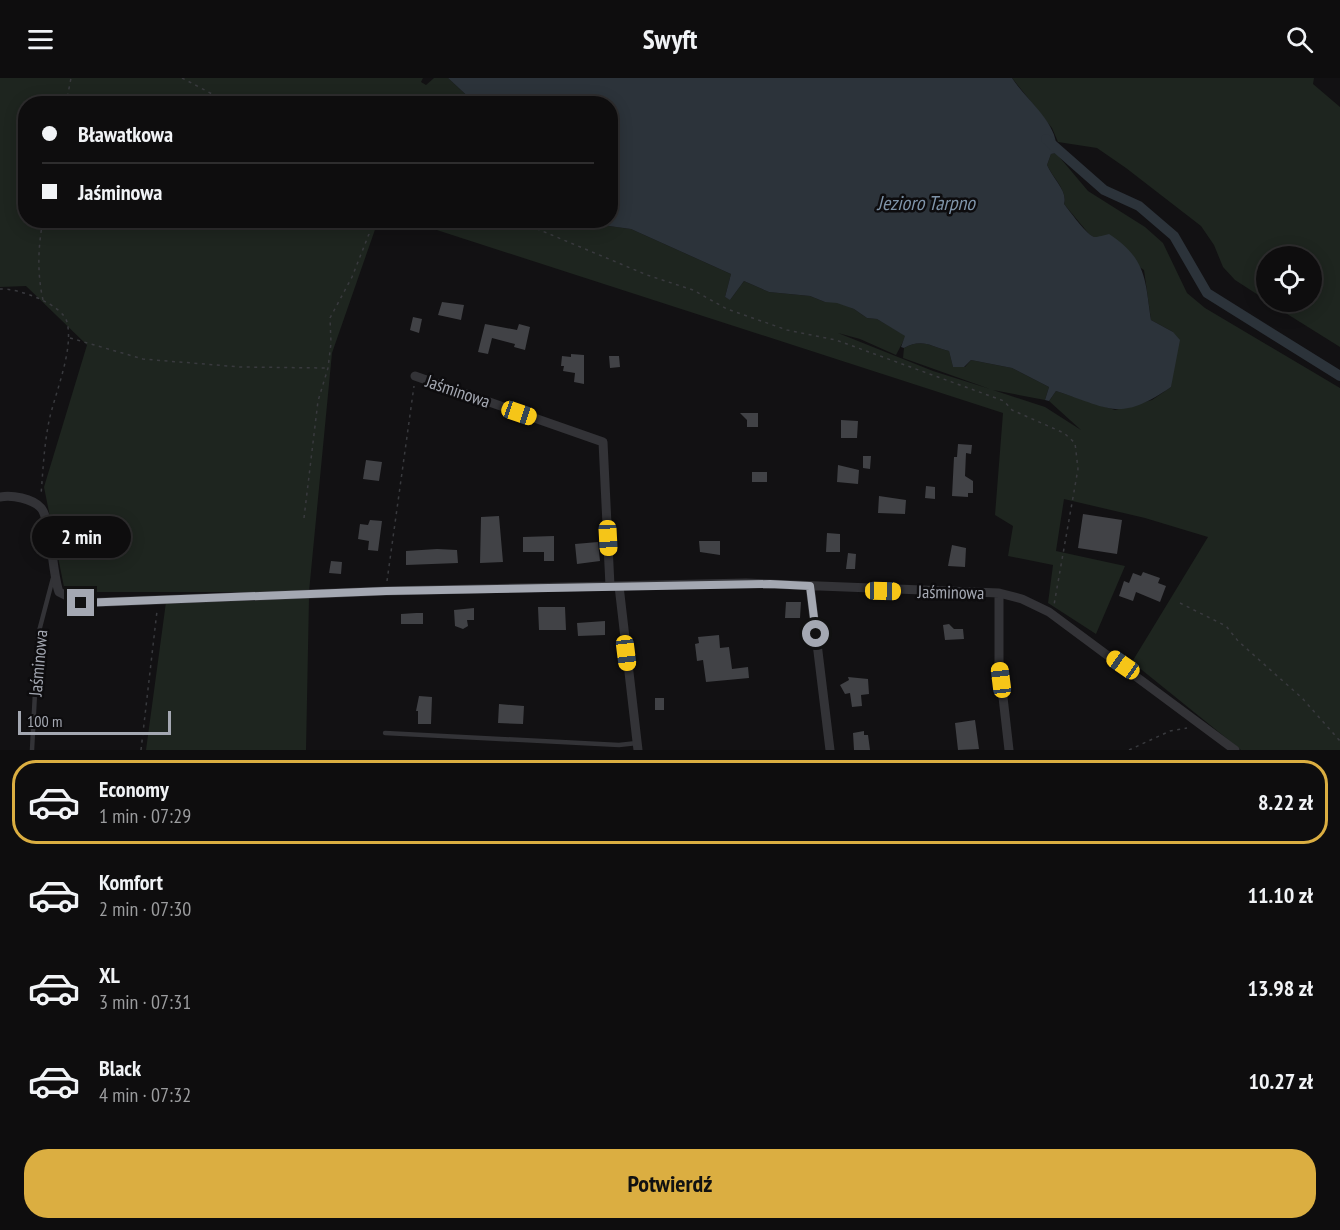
<!DOCTYPE html>
<html lang="pl">
<head>
<meta charset="utf-8">
<style>
	body { margin:0; font-family:"PT Sans Narrow",sans-serif; background:#171617; color:#f1f3f6; height:100vh; display:flex; flex-direction:column; font-size:22px; white-space:nowrap }
	* { box-sizing:border-box; margin:0 }
	p { font-size:20px; color:#9b9c9e }
	.icon { flex:none; width:33px; height:33px; fill:none; stroke:currentColor; stroke-width:2; stroke-linecap:round; stroke-linejoin:round }
	.map { position:relative; height:672px; overflow:hidden }
	.drawer { display:flex; flex-direction:column; background:#0e0d0e; flex:1 }
	.drawer>* { flex:none }
	.hud { position:absolute; left:18px; top:18px; width:600px; height:132px; border-radius:24px; box-shadow:0 3px 15px #0003,0 0 0 2px #2e2d2e; display:grid; align-content:center; height:132px; padding:0 24px; background:#0e0d0e }
	.controls { position:absolute; left:1256px; top:168px; display:grid; gap:12px }
	.controls a { display:grid; place-items:center; width:66px; height:66px; border-radius:50%; background:#0e0d0e; box-shadow:0 3px 15px #0003,0 0 0 2px #2e2d2e; font-size:30px }
	.scale { position:absolute; left:18px; bottom:15px; width:153px; box-sizing:border-box; padding-left:6px; border:3px solid #a4a8b2; border-top:0; font-size:16px; line-height:21px; white-space:nowrap; color:#a4a8b2; -webkit-text-stroke:4px #0d0c0e; paint-order:stroke }
	.end { position:absolute; width:27px; height:27px; margin:-14px; border:8px solid #a4a8b2; background:#111; box-shadow:0 0 0 3px #111 }
	.from { border-radius:50% }
	.bubble { position:absolute; height:42px; border-radius:21px; background:#0e0d0e; box-shadow:0 3px 15px #0003,0 0 0 2px #2e2d2e; font-size:20px; font-weight:800; line-height:42px; text-align:center }
	.car { position:absolute; width:18px; height:36px; margin:-18px -9px; border-radius:8px; box-shadow:0 0 4px 2px #0007; background:linear-gradient(#f5c518 24%,#345 0 40%,#f5c518 0 76%,#345 0 86%,#f5c518 0) }
	.hud b { display:flex; align-items:center; gap:21px; height:57px; font-size:22px }
	.hud b+b { border-top:2px solid #2e2d2e }
	.hud i { width:15px; height:15px; background:#f1f3f6 }
	ul { padding:10px 0 0; list-style:none }
	li { display:flex; align-items:center; gap:18px; height:84px; margin:0 12px 9px; padding:0 12px; border:3px solid transparent; border-radius:24px }
	li div { flex:1 }
	li b { display:block; font-size:22px }
	li em { font-style:normal; font-weight:800 }
	li.current { border-color:#dbae41 }
	li>.icon { width:54px; height:54px; stroke-width:1.5 }
	.button { display:flex; gap:12px; margin-top:auto; padding:12px 24px }
	.button a { flex:1; height:69px; border-radius:24px; background:#dbae41; color:#111; font-size:24px; font-weight:800; line-height:69px; text-align:center }
	header { display:flex; justify-content:space-between; align-items:center; height:78px; padding:0 24px; background:#0e0d0e; font-size:27px; font-weight:800 }
	.map>svg:first-child { display:block }
</style>
</head>
<body>
<header><svg class="icon" aria-label="menu" viewBox="0 0 24 24"><path d="M4 6h16M4 12h16M4 18h16"/></svg>Swyft<svg class="icon" aria-label="search" viewBox="0 0 24 24"><circle cx="10" cy="10" r="6"/><path d="M15 15l6 6"/></svg></header>
<div class="map">
<svg width="1340" height="672" viewBox="0 0 1340 672">
	<rect width="100%" height="100%" fill="#121113"/>
	<path fill="#1e251f" d="M0,0H423L421,4L426,7L434,0H448L475,25L26,26V142L378,143L332,275L309,514H65L44,409L87,267L26,208L0,209Z
		M1012,0H1314L1313,6L1340,29V269L1268,224H1311V178H1266V222L1235,202L1223,189L1214,167L1201,148L1126,90L1097,70L1058,64L1052,50Z
		M1056,75L1088,113L1145,149L1163,165L1187,215L1205,230L1340,310V672H1241L1132,584L1208,459L1145,440L1064,421L1056,473L1125,488L1096,556L1048,525L1053,487L1008,478L1013,448L995,437L1003,335L409,143H554L552,145L528,147L560,151L563,143L599,142L609,148L631,151L731,196L725,219L715,214L735,224L730,222L744,203L769,214L810,218L825,224H837L854,231L867,240L877,241L906,258L896,277L860,261L838,255L933,293L990,311L903,280L904,270C922,260 930,268 949,273L953,289H965L971,282L1012,290L1049,309L1045,322L993,312L1045,329L1081,352L1049,323L1056,313L1115,332L1152,322L1171,309L1173,254L1151,242L1144,192L1089,156L1064,126C1068,113 1053,100 1047,87L1051,76Z
		M309,520L306,672H146L166,524Z"/>
	<path fill="#2c333a" d="M448,0H1012C1026,22 1061,47 1056,75L1051,76L1047,87C1053,101 1068,113 1064,126C1069,132 1088,159 1095,159C1098,159 1104,157 1109,156C1147,181 1145,202 1151,242L1173,254L1180,262L1171,309C1120,344 1111,331 1056,313L1049,323L1045,322L1049,309L1012,290L971,282L964,289H953L949,273C930,268 922,260 904,270L901,269L905,258L877,241L867,240L854,231L837,225L825,224L810,218L769,214L744,203L730,222L725,219L731,196L631,151L609,148L599,143L610,142V26L475,25Z"/>
	<g fill="none" stroke-linecap="round" stroke-linejoin="round">
		<path stroke="#2c333a" stroke-width="10" d="M1046,61L1104,112L1139,128L1174,158L1207,215L1340,298"/>
	</g>
	<path fill="#414246" d="M442,224L464,227L461,242L438,237Z
		M413,239L422,241L419,255L410,252Z
		M485,246L517,252L519,246L530,249L525,272L514,269L515,266L492,260L488,276L478,274Z
		M571,276L584,277V306L574,304L575,295L563,293L564,288H561L562,278L571,279Z
		M609,278H619L620,289L610,290Z
		M740,335H758V349H747V342Z
		M841,342L858,343L857,360H841Z
		M958,366L972,367L971,376L966,375L965,398L973,403V415H968V419L952,418L954,379H957Z
		M863,378H871L870,391L863,390Z
		M366,382L382,384L379,403L363,401Z
		M838,387L859,392L858,406L837,404Z
		M752,394H767V404H752Z
		M926,408L935,409V421L925,420Z
		M879,418L906,422L905,436L878,435Z
		M1083,436L1122,442L1117,476L1078,470Z
		M499,438L503,484L480,485L481,439Z
		M370,442L382,443L378,473L368,472L369,463L358,461L360,446L368,447Z
		M827,455L840,456V474H826Z
		M554,458V483H544V474H523V459Z
		M699,463H720V477L700,474Z
		M598,464L600,483L577,486L575,466Z
		M952,467L966,470L965,489L948,488Z
		M437,471L457,472L458,485L406,487V473Z
		M848,475L856,476L855,491H846Z
		M331,483L342,484L341,496L329,495Z
		M1143,494L1160,500L1158,505L1166,508L1160,524L1136,514L1133,523L1119,518L1124,503L1129,505L1133,495L1141,498Z
		M786,524H801L800,540H785Z
		M538,529H565L566,552H539Z
		M474,530V542H467L468,548L463,551L455,548L454,532Z
		M416,535H423V546H401V536Z
		M605,543V557L578,558L577,545Z
		M949,546L954,551H963L964,561L945,562L943,547Z
		M719,557L720,570L729,569L732,591L748,589L749,600L706,604L703,582L697,583L695,566L699,565L698,559Z
		M848,599L868,601L869,616L861,617L862,628L852,629L850,615L845,616L840,607L849,602Z
		M419,618L432,619L431,646H418V633H416Z
		M655,620H664V632H655Z
		M499,626L524,628L523,646L498,645Z
		M975,642L979,671L958,672L955,645Z
		M864,653V657H868L870,672H854L853,655Z"/>
	<g fill="none" stroke-linecap="round" stroke-linejoin="round">
		<path stroke="#393a3e" stroke-width="1.5" stroke-dasharray="3 4.5" stroke-linecap="butt" d="M182,0L231,26
			M66,26L71,0
			M516,142L647,197L693,212L727,231L787,252L836,262L1004,323L1012,332L1064,355L1075,365L1078,391L1054,527
			M0,211C18,210 62,226 67,244C74,272 55,315 49,343C44,368 43,392 41,417
			M43,222C37,195 38,169 43,142
			M70,260L143,281L240,289L326,290
			M304,440L318,323L328,290L331,265L330,240L352,199L369,156L372,142
			M387,503L414,308
			M1180,525L1226,548L1238,563L1302,620L1340,663
			M141,672L157,533
			M1129,672L1170,653L1187,650"/>
		<path stroke="#333337" stroke-width="4.5" d="M385,655L619,667L637,665
			M32,672L38,557L53,500"/>
		<path stroke="#333337" stroke-width="9" d="M415,298L603,364L610,508
			M0,419C12,417 32,420 41,430C51,441 52,495 59,514L81,525L386,513L746,505L999,515L1022,521L1049,534L1235,672
			M619,508L638,672
			M810,508L830,672
			M999,515V584L1009,672"/>
	</g>
	<g fill="none" stroke-linecap="round" stroke-linejoin="round">
		<path stroke="#a4a8b2" stroke-width="8" d="M81,525L386,513L770,506L810,508L816,556"/>
	</g>
	<g text-anchor="middle" dominant-baseline="central" stroke-width="5" stroke-linejoin="round" paint-order="stroke">
		<g font-size="18" fill="#a4a8b2" stroke="#0d0c0e">
			<text transform="translate(458 313) rotate(19)">Jaśminowa</text>
			<text transform="translate(951 514) rotate(1)">Jaśminowa</text>
			<text transform="translate(38 585) rotate(-85)">Jaśminowa</text>
		</g>
		<g font-size="20" font-style="italic" fill="#7f94a9" stroke="#0d0c0e">
			<text x="926" y="125">Jezioro Tarpno</text>
		</g>
	</g>
</svg>
<div class="controls">
<a><svg class="icon" aria-label="locate" viewBox="0 0 24 24"><circle cx="12" cy="12" r="6"/><path d="M12 2v4M12 18v4M2 12h4M18 12h4"/></svg></a>
</div>
<div class="scale">100 m</div>
<i class="end from" style="left:816px;top:556px"></i>
<i class="end" style="left:81px;top:525px"></i>
<div class="bubble" style="left:32px;top:438px;width:99px">2 min</div>
<i class="car" style="left:519px;top:335px;rotate:109deg"></i>
<i class="car" style="left:608px;top:460px;rotate:177deg"></i>
<i class="car" style="left:883px;top:513px;rotate:91deg"></i>
<i class="car" style="left:626px;top:575px;rotate:173deg"></i>
<i class="car" style="left:1123px;top:587px;rotate:305deg"></i>
<i class="car" style="left:1001px;top:602px;rotate:353deg"></i>
<div class="hud">
<b><i class="from"></i>Bławatkowa</b>
<b><i></i>Jaśminowa</b>
</div>
</div>
<section class="drawer">
<ul>
<li class="current"><svg class="icon" aria-label="car" viewBox="0 0 24 24"><path d="M5 17H2v-5l4-1 3-4h7l3 4 3 1v5h-3M9 17h6M6 11h13"/><circle cx="7" cy="17" r="2"/><circle cx="17" cy="17" r="2"/></svg><div><b>Economy</b><p>1 min · 07:29</p></div><em>8.22 zł</em></li>
<li><svg class="icon" aria-label="car" viewBox="0 0 24 24"><path d="M5 17H2v-5l4-1 3-4h7l3 4 3 1v5h-3M9 17h6M6 11h13"/><circle cx="7" cy="17" r="2"/><circle cx="17" cy="17" r="2"/></svg><div><b>Komfort</b><p>2 min · 07:30</p></div><em>11.10 zł</em></li>
<li><svg class="icon" aria-label="car" viewBox="0 0 24 24"><path d="M5 17H2v-5l4-1 3-4h7l3 4 3 1v5h-3M9 17h6M6 11h13"/><circle cx="7" cy="17" r="2"/><circle cx="17" cy="17" r="2"/></svg><div><b>XL</b><p>3 min · 07:31</p></div><em>13.98 zł</em></li>
<li><svg class="icon" aria-label="car" viewBox="0 0 24 24"><path d="M5 17H2v-5l4-1 3-4h7l3 4 3 1v5h-3M9 17h6M6 11h13"/><circle cx="7" cy="17" r="2"/><circle cx="17" cy="17" r="2"/></svg><div><b>Black</b><p>4 min · 07:32</p></div><em>10.27 zł</em></li>
</ul>
<div class="button"><a>Potwierdź</a></div>
</section>
</body>
</html>
